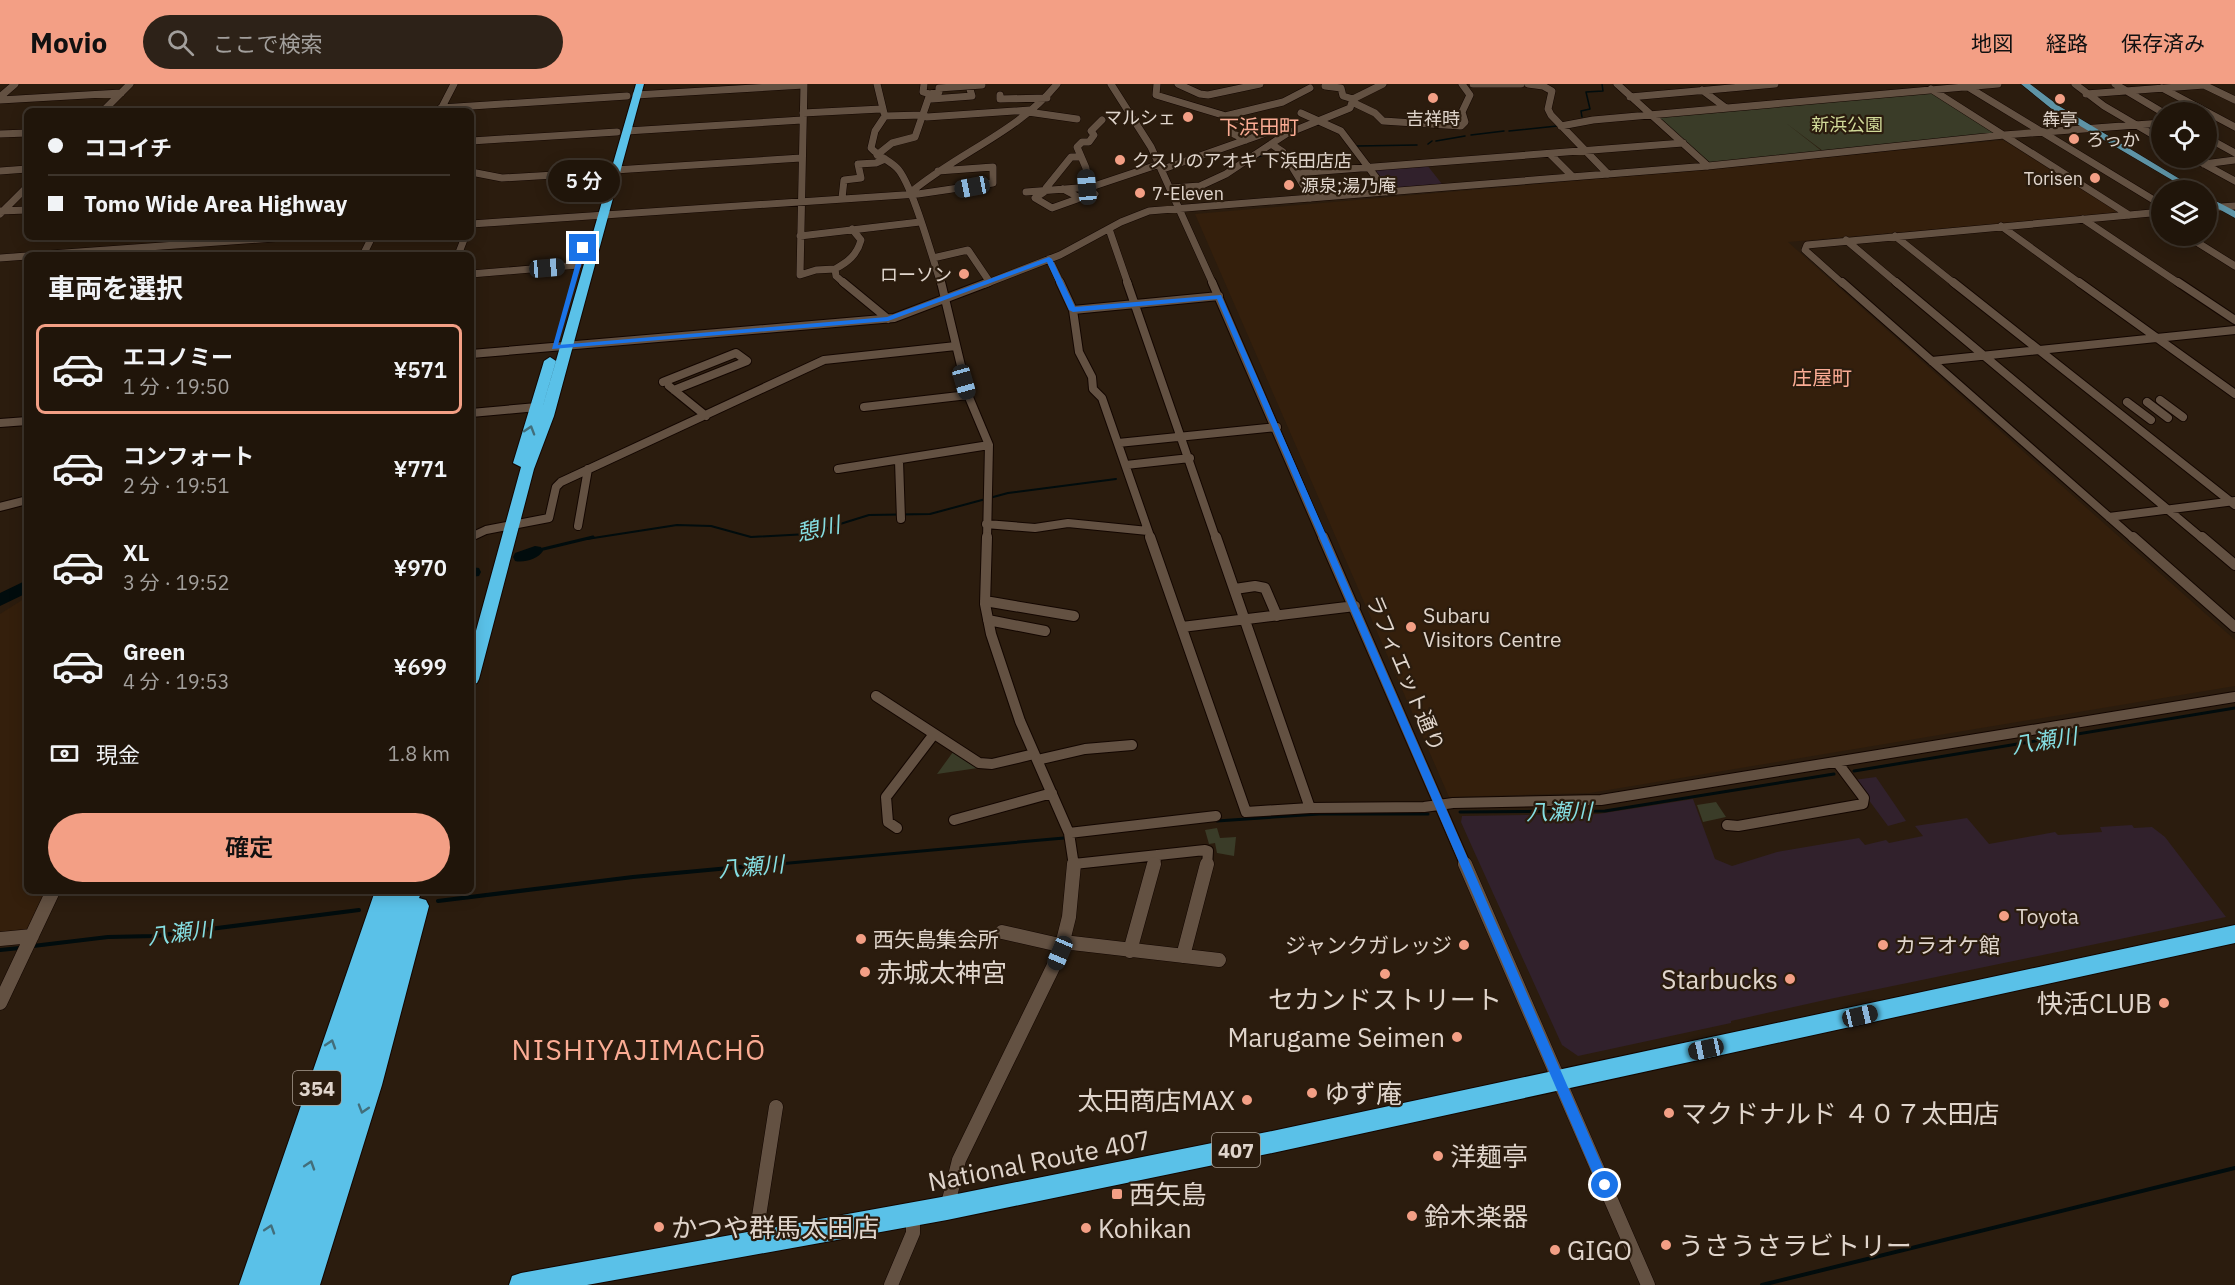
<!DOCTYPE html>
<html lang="ja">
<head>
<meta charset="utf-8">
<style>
	body { margin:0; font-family:"IBM Plex Sans","Noto Sans JP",sans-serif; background:#2d2218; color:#f1f3f6; height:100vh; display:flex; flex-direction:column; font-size:22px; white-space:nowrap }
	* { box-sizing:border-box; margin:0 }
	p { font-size:20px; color:#a29f9c }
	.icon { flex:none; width:33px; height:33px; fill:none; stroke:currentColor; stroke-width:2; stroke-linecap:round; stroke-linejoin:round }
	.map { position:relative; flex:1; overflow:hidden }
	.panel { position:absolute; left:24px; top:168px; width:450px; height:642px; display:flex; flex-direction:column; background:#20150a; border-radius:9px; box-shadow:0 3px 15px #0003,0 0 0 2px #3d342b }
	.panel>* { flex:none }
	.top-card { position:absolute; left:24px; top:24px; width:450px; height:132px; border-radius:9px; box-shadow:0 3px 15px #0003,0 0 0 2px #3d342b; display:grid; align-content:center; height:132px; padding:0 24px; background:#20150a }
	.buttons { position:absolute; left:2151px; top:18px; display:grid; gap:12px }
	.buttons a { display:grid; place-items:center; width:66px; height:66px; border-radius:50%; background:#20150a; box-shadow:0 3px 15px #0003,0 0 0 2px #3d342b; font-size:30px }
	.end { position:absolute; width:27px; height:27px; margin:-14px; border:8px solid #1a73e8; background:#fff; box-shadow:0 0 0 3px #fff }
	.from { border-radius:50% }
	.bubble { position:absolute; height:42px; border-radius:21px; background:#20150a; box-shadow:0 3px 15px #0003,0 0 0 2px #3d342b; font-size:20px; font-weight:600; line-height:42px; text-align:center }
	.car { position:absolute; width:18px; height:36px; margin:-18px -9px; border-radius:8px; box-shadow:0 0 4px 2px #0007; background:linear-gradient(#222 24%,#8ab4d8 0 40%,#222 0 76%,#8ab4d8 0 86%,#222 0) }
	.top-card b { display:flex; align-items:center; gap:21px; height:57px; font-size:22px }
	.top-card b+b { border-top:2px solid #3d342b }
	.top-card i { width:15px; height:15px; background:#f1f3f6 }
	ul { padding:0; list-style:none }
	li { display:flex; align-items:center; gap:18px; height:90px; margin:0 12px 9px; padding:0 12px; border:3px solid transparent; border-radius:9px }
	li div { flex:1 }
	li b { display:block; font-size:22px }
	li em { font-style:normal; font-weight:600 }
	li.active { border-color:#f39f85 }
	li>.icon { width:54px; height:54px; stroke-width:1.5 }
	h2 { padding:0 24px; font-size:27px; line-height:72px }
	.pay { display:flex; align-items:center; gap:15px; height:66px; padding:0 24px; font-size:22px }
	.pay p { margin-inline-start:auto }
	.cta { display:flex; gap:12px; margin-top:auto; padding:12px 24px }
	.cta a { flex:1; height:69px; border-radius:36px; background:#f39f85; color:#111; font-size:24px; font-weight:600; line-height:69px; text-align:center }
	header { display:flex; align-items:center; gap:36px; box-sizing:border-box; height:84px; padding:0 30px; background:#f39f85; color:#111 }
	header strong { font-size:28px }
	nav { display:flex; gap:33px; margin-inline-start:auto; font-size:21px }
	.search { width:420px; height:54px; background:#2d2218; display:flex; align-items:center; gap:15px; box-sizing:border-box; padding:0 21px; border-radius:33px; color:#a29f9c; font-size:22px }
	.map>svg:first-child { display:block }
</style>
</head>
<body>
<header>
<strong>Movio</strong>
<div class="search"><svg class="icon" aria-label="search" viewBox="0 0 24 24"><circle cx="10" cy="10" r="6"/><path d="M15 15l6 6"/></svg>ここで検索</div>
<nav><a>地図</a><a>経路</a><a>保存済み</a></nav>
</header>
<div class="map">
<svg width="2235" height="1201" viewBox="0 0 2235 1201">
	<rect width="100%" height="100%" fill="#2b1c0e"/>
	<path fill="#31212c" d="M1427,81L1442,100L1390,104L1385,103L1374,85Z
		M1876,693L1906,737L1888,742L1854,696Z
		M1693,715L1715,775L1732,782L1777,768L1859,754L1865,761L1886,756L1889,759L1923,752L1915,742L1967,734L1989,760L2055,748L2058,751L2102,748L2100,743L2132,741L2134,744L2152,743L2165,753L2226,833L1825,916L1731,937V939L1578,972L1562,961L1473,765L1461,738L1462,732L1598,730Z"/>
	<path fill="#341f0c" d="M2003,56L2120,129L1788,158L2235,556V602L1590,709L1449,713L1195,130L1711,85Z
		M27,513V807H49L28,850L0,853V530Z"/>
	<path fill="#3a3c28" d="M1930,8L1994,49L1823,67L1786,39L1823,68L1709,79L1656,32Z
		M953,668L978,684L937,690Z
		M1716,718L1726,733L1703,738L1697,721Z
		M1217,744L1220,754L1236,753L1234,772L1217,769L1215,759L1209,760L1205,746Z"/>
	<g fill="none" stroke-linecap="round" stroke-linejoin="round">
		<path stroke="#010c0d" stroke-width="1.5" d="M1582,33L1581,27L1590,25L1586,8L1603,7L1602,0
			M1509,47L1557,42
			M1471,51L1504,47
			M1436,57L1465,52
			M1428,60L1432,57
			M1357,62L1417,61
			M1256,73L1278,69
			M1184,110L1197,105"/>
		<path stroke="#010c0d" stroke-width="2" d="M587,455L677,441L711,442L751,453L808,450L869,431L930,430L1008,409L1116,395"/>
		<path stroke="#010c0d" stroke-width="3" d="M535,467L593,453
			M1854,687L2235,624
			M1460,728L1605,727L1834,690
			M1217,737L1319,730H1428
			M756,782L1064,754"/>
		<path stroke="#010c0d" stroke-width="4" d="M438,817L633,793L772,780
			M33,862L108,853L155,852L359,826
			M0,866L20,864
			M1762,1201L2235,1084"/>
		<path fill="#010c0d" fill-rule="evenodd" d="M535,462L541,463L543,467C538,475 524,479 515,477L513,473L515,469Z
			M471,483L479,484L481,488L479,492L471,493Z
			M27,496V509L0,522V509Z"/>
		<g stroke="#130600" stroke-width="8">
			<path id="minor-far3" d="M804,0L800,191L816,186L835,185
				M877,0L884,29
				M924,0L923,8L930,10
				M1111,0L1151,63L1213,200
				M1157,0L1156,11L1286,50
				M1178,0L1200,10L1208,11L1260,0
				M1473,0H1521
				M1528,0L1543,2L1552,7L1548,25L1551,31L1608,90
				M1617,0L1708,82
				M2075,0L2104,22L2162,56
				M2115,0L2162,28
				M2202,0L2235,16
				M1325,2L1341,4L1343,12L1353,15
				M1968,3L2162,121
				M2162,4L2235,43
				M1931,5L2129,131
				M1702,6L1726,24
				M2086,10L2204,1
				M636,11L804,1
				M1000,11V15L1047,14
				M0,13L15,0
				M1630,13L1775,0
				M932,15L972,12L969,2
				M0,16L121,9
				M1352,18L1375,29L1383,37L1461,42L1465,38L1462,28L1470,11L1462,0
				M441,24L627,12
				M103,27L130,0
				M440,27L454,0
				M1028,28L1077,35
				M803,29L881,25
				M1301,29L1341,47L1387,108
				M885,32L875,47L871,64C879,73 889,76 897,84C912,99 933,176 941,200
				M885,32L923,31L927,33L1030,26
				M1225,32L1283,18L1310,4
				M1561,42L1593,36L1998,0
				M627,47L802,36
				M1230,48L1246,56
				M0,50L27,49
				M2206,53L2235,69
				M471,57L617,48
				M1271,60L1283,68L1311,114
				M1550,70L1572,92
				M877,71L892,59L915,53L930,10L939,8V4L982,1
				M2193,74L2235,97
				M2204,80L2235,76
				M1163,85L1274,46
				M615,86L801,74
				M0,87L27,85
				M471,88L502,94L605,88
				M1296,89L1683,59
				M1171,104L1200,102L1226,90L1286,50L1350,24L1353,15L1383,0
				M1049,106L1046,104L1071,73H1080
				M1026,108L1091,103L1160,80
				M1044,108L1035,114L1052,124L1080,114L1063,105
				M910,109C957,69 1017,49 1057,0
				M1095,110L1088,105L1086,84L1077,63L1082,58H1089L1094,51L1091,47L1102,36
				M842,114L844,96L861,94L858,80L876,79L885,75
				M2206,124L2235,122
				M0,127L27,126
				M0,130L27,103
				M2083,135L2180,200
				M471,140L918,110L993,99V83L938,87
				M2001,142L2081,200
				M1109,145L1128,200
				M800,152L920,138
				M1895,152L1955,200
				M2187,152L2235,182
				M1846,156L1898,200
				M37,171L289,153
				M363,171L372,153
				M458,171L465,153
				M0,174L27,172
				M933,174L968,166L989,197
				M1049,175L1061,200
				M471,190L578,181
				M845,200L836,192L835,185C848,178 857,171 861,156L852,145
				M985,200L1060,171L1121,138L1149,127L1708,82L2004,51L2162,39
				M1843,200L1805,166L1807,161L2162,128"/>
		</g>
		<g stroke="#130600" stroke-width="10">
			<path id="minor-far2" d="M843,198L888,235
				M941,198L968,311L989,361L987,455
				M1060,198L1073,226L1079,268L1092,293L1093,305L1102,314L1151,455
				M1127,198L1216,455
				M1212,198L1323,455
				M1842,198L2134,455
				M1896,198L2203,455
				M1953,198L2235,421
				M2079,198L2235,310
				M2178,198L2235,236
				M1073,226L1219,212
				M471,270L894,234L989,198
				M1932,277L2235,246
				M663,298L736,269L747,277L674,306
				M669,302L706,332
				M2160,316L2183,333
				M2127,318L2151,336
				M2147,318L2168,334
				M864,323L968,311
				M471,329L537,323
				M0,339L27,337
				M1118,359L1277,343
				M899,377L901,435
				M1126,381L1190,374
				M838,385L989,361
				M0,423L27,416
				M2109,433L2235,417
				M986,440L1035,444L1068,439L1148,447
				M578,442L588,385
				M471,453L486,446L549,434L556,403L561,398L824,276L956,262"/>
		</g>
		<g stroke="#130600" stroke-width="12">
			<path id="minor-far1" d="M987,453L985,520L991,550L1020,637L1069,749L1074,782
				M1150,453L1246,728L1310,724L1424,723L1453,719L1601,716L2235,613
				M1216,453L1310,724
				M1323,453L1466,782
				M2133,453L2235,543
				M2202,453L2235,481
				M1235,505L1255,502L1265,504L1277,532
				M985,517L1074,532
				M988,536L1045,547
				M1182,543L1355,522
				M876,612L979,679L992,680L1034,670
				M1037,676L1085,665L1132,661
				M954,736L1052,709
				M1727,741L1738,742L1863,720L1864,714L1837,678
				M897,744L888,738L886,713L934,650
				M1069,749L1216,732
				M1074,780L1205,766L1208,767L1207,782
				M1154,782L1157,771"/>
		</g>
		<g stroke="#130600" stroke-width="15">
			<path id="minor" d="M1465,780L1648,1201
				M1002,848L1055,860L1072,859L1219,876
				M0,855L32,852
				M1130,867L1154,780
				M1183,872L1207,780
				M0,919L53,807
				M947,1124L959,1076L1060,869L1069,833L1074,780
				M755,1158L776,1023
				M891,1201L913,1149V1130"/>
		</g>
		<g stroke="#130600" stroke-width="1">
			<path id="major" d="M2021,0H2030L2059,22L2198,106H2189L2053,26Z
				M2206,112L2235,127V134L2206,118Z"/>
		</g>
		<g stroke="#130600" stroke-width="2">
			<path id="highway" d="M636,0H644L554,332L534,385L479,595L477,599L471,601V565L521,383L513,379L544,277L550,273L556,277L540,332Z
				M375,807H422L419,814L426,816L429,822L382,1001L320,1201H239Z
				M2235,841V859L1277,1068L947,1136L587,1201H509L512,1192L521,1189L947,1112L1277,1046Z"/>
		</g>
		<use href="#minor-far3" stroke="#635142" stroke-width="7"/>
		<use href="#minor-far2" stroke="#635142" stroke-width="8"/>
		<use href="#minor-far1" stroke="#635142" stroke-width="10"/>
		<use href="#minor" stroke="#635142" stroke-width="14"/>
		<use href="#major" fill="#5e94a6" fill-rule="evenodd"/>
		<use href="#highway" fill="#5ac1e8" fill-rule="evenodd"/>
	</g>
	<defs><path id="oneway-chevron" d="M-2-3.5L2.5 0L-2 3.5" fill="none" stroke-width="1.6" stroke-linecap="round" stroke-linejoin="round" transform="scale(1.5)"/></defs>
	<g stroke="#426e7b">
		<use href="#oneway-chevron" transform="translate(530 346) rotate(-73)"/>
		<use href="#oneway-chevron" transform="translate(331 960) rotate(-72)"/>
		<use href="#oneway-chevron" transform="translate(363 1025) rotate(107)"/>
		<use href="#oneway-chevron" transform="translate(310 1081) rotate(-72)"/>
		<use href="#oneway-chevron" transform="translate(270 1145) rotate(-72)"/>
	</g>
	<path fill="#1a73e8" d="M583,162L586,164L558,261L887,233L1049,173L1052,175L1075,223L1221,211L1609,1097L1611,1101L1609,1106L1605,1108L1600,1106L1217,215L1073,228L1069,226L1047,178L888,237L552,265L580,164Z"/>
	<g fill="#f39f85" stroke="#2b1c0e" stroke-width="2">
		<circle cx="1433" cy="14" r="6"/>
		<circle cx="2060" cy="15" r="6"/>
		<circle cx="1188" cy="33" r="6"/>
		<circle cx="2074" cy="55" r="6"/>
		<circle cx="1120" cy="76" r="6"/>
		<circle cx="2095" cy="94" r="6"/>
		<circle cx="1289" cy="101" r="6"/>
		<circle cx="1140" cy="109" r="6"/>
		<circle cx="964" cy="190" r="6"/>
		<circle cx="1411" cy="543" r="6"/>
		<circle cx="2004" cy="832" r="6"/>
		<circle cx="861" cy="855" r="6"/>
		<circle cx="1464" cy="861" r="6"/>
		<circle cx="1883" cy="861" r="6"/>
		<circle cx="865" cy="888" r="6"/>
		<circle cx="1385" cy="890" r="6"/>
		<circle cx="1790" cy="895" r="6"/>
		<circle cx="2164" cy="919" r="6"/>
		<circle cx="1457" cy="953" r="6"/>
		<circle cx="1312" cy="1009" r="6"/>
		<circle cx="1247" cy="1016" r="6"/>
		<circle cx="1669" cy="1029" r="6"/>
		<circle cx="1438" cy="1072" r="6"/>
		<rect x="1111" y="1104" width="12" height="12" rx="3"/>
		<circle cx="1412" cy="1132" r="6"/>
		<circle cx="659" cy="1143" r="6"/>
		<circle cx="1086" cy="1144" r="6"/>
		<circle cx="1666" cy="1161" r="6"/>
		<circle cx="1555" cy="1166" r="6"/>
	</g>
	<g text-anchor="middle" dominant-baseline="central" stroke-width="4.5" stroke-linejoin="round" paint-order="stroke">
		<g font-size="18" fill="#e0d5cc" stroke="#2b1c0e" text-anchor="start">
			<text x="1176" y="33" text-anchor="end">マルシェ</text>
			<text x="1433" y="34" text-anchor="middle">吉祥時</text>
			<text x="2060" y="35" text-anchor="middle">犇亭</text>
			<text x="2086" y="55">ろっか</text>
			<text x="1132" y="76">クスリのアオキ 下浜田店店</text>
			<text x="2083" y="94" text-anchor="end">Torisen</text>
			<text x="1301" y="101">源泉;湯乃庵</text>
			<text x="1152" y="109">7-Eleven</text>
			<text x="952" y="190" text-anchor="end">ローソン</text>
		</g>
		<g font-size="18" fill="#d1da99" stroke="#2b1c0e">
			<text x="1847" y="40">新浜公園</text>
		</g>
		<g font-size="20" fill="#fbac94" stroke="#2b1c0e">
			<text x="1259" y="42">下浜田町</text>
			<text x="1822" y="293">庄屋町</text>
		</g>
		<g fill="#2b1c0e" stroke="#aa9e93" stroke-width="1.5">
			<rect x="293" y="987" width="48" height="34" rx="4.5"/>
			<rect x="1212" y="1049" width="48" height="34" rx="4.5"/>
		</g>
		<g font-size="20" font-weight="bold" fill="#e0d5cc">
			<text x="317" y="1004">354</text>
			<text x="1236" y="1066">407</text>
		</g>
		<g font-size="21" fill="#e0d5cc" stroke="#2b1c0e" text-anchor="start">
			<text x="1423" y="531">Subaru<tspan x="1423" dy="24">Visitors Centre</tspan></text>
			<text x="2016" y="832">Toyota</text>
			<text x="873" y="855">西矢島集会所</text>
			<text x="1452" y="861" text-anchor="end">ジャンクガレッジ</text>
			<text x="1895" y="861">カラオケ館</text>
		</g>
		<g font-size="21" fill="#e0d5cc" stroke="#2b1c0e">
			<text transform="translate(1406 589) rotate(67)">ラフィエット通り</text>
		</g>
		<g font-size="22" font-style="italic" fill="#85dee2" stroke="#2b1c0e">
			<text transform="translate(818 444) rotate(-12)">憩川</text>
			<text transform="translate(2044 656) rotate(-9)">八瀬川</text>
			<text transform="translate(1559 727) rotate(-1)">八瀬川</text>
			<text transform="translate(751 782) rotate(-5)">八瀬川</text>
			<text transform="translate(180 848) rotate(-7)">八瀬川</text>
		</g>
		<g font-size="26" fill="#e0d5cc" stroke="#2b1c0e" text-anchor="start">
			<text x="877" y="888">赤城太神宮</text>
			<text x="1778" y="895" text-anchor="end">Starbucks</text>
			<text x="1385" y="915" text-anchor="middle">セカンドストリート</text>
			<text x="2152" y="919" text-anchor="end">快活CLUB</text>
			<text x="1445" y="953" text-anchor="end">Marugame Seimen</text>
			<text x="1324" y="1009">ゆず庵</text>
			<text x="1235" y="1016" text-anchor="end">太田商店MAX</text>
			<text x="1681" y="1029">マクドナルド ４０７太田店</text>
			<text x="1450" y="1072">洋麺亭</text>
			<text x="1129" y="1110">西矢島</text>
			<text x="1424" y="1132">鈴木楽器</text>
			<text x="671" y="1143">かつや群馬太田店</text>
			<text x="1098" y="1144">Kohikan</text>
			<text x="1678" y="1161">うさうさラビトリー</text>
			<text x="1567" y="1166">GIGO</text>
		</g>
		<g font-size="26" fill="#e0d5cc" stroke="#2b1c0e">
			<text transform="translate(1039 1076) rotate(-11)">National Route 407</text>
		</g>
		<g font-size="28" letter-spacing="1.5" fill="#fbac94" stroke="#2b1c0e">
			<text x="639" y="965">NISHIYAJIMACHŌ</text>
		</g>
	</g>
</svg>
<div class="buttons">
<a><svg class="icon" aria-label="locate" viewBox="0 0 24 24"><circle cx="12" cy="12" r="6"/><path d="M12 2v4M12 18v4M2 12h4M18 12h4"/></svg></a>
<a><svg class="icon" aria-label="layers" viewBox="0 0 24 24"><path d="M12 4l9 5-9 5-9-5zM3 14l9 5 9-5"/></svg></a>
</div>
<i class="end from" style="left:1605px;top:1101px"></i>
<i class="end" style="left:583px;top:164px"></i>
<div class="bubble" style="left:548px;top:76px;width:72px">5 分</div>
<i class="car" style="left:972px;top:103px;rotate:259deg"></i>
<i class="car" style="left:1087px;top:103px;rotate:355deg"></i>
<i class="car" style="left:547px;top:184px;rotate:85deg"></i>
<i class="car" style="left:964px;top:298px;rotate:164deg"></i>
<i class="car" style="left:1060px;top:869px;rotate:203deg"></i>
<i class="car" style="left:1860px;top:932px;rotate:77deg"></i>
<i class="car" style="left:1706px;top:965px;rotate:258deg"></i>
<div class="top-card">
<b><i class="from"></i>ココイチ</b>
<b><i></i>Tomo Wide Area Highway</b>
</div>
<section class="panel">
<h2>車両を選択</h2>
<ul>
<li class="active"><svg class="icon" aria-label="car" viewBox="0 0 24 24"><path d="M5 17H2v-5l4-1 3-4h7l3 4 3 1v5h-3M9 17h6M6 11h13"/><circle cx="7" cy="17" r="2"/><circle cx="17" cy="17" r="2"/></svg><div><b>エコノミー</b><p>1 分 · 19:50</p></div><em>¥571</em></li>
<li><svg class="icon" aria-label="car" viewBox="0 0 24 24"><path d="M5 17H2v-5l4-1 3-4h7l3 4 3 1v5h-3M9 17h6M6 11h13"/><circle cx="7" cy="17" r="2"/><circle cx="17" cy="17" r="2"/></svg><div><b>コンフォート</b><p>2 分 · 19:51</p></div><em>¥771</em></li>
<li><svg class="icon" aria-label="car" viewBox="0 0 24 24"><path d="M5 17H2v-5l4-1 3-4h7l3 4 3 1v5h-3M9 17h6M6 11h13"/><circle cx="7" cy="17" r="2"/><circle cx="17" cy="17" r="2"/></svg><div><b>XL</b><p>3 分 · 19:52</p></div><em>¥970</em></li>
<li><svg class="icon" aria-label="car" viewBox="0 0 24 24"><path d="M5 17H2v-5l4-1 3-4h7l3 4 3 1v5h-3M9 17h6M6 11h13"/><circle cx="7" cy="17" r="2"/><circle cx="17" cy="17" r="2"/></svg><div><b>Green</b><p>4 分 · 19:53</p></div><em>¥699</em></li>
</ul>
<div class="pay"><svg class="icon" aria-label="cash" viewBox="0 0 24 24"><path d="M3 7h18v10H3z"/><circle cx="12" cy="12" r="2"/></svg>現金<p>1.8 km</p></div>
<div class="cta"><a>確定</a></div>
</section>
</div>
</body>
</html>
